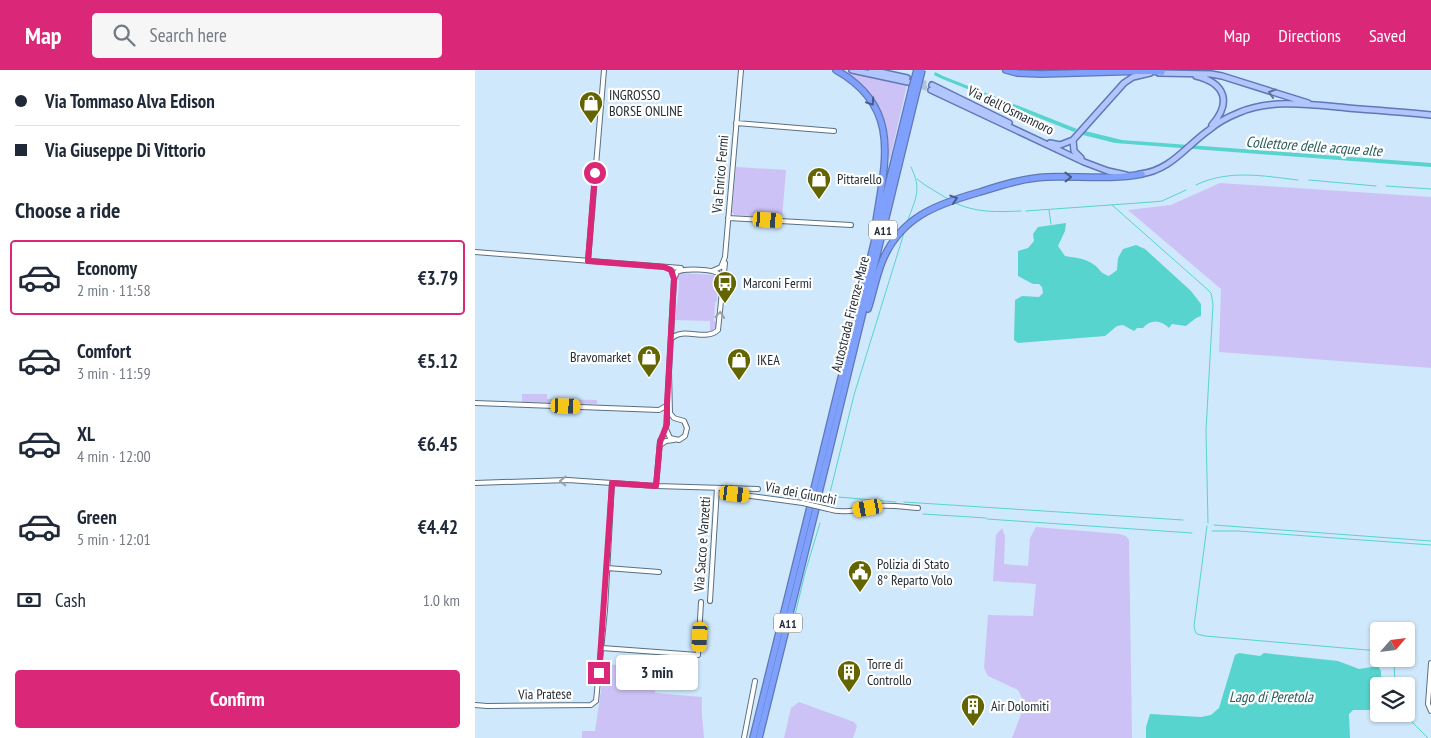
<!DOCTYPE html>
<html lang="en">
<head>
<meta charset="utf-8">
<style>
	body { margin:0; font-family:"PT Sans Narrow",sans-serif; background:#f6f6f7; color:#1f2937; height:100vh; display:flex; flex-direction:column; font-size:19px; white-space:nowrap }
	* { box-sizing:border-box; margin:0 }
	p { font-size:16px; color:#747a83 }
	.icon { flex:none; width:28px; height:28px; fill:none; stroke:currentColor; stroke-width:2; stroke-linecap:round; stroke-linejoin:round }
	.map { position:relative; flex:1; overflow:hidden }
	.sheet { display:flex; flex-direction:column; background:#fff; width:475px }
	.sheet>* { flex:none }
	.hud { display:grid; align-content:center; height:110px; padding:0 15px; background:#fff }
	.needle { width:32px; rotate:62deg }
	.tools { position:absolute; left:895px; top:552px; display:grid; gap:10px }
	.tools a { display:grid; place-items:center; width:45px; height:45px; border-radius:5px; background:#fff; box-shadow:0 1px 4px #0004; font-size:25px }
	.end { position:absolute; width:22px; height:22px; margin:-11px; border:6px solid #db2777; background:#fff; box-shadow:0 0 0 2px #fff }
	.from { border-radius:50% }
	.bubble { position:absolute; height:35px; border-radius:5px; background:#fff; box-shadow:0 1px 4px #0004; font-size:16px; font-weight:800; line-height:35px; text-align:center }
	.car { position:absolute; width:15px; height:30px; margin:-15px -8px; border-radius:6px; box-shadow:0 0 4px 1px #0007; background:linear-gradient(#f5c518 24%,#345 0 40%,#f5c518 0 76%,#345 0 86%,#f5c518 0) }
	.hud b { display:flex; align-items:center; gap:18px; height:48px; font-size:19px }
	.hud b+b { border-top:1px solid #e0e1e3 }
	.hud i { width:12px; height:12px; background:#1f2937 }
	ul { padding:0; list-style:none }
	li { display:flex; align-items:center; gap:15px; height:75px; margin:0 10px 8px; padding:0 5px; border:2px solid transparent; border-radius:5px }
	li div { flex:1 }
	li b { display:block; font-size:19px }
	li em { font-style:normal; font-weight:800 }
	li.active { border-color:#db2777 }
	li>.icon { width:45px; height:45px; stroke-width:1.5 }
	h2 { padding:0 15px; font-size:22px; line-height:60px }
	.pay { display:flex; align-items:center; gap:12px; height:55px; padding:0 15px; font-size:19px }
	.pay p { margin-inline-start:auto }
	.action { display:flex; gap:10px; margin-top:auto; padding:10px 15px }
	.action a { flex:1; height:58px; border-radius:5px; background:#db2777; color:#fff; font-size:20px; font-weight:800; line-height:58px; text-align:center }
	header { display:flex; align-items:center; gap:30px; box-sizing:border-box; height:70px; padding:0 25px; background:#db2777; color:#fff }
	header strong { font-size:24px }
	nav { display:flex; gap:28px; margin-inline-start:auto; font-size:18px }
	.search { width:350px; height:45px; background:#f6f6f7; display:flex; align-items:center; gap:12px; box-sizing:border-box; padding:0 18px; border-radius:5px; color:#747a83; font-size:19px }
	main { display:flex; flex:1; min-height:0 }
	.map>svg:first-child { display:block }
</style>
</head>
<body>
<header>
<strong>Map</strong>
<div class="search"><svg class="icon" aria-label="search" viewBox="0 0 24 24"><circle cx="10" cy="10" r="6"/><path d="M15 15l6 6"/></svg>Search here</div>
<nav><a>Map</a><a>Directions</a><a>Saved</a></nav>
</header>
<main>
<section class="sheet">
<div class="hud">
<b><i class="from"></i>Via Tommaso Alva Edison</b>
<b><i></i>Via Giuseppe Di Vittorio</b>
</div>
<h2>Choose a ride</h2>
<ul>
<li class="active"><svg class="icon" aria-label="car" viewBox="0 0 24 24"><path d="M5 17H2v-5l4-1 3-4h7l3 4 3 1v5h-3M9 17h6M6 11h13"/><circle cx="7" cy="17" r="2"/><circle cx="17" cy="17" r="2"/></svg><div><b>Economy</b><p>2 min · 11:58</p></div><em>€3.79</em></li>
<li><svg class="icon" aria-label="car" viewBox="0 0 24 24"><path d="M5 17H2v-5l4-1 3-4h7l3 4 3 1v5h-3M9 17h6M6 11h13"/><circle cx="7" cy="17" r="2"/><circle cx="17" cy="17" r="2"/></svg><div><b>Comfort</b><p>3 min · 11:59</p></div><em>€5.12</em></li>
<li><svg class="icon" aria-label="car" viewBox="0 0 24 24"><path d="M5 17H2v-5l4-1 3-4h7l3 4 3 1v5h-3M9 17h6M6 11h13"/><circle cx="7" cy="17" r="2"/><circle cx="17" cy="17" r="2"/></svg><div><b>XL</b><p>4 min · 12:00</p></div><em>€6.45</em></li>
<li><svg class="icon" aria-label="car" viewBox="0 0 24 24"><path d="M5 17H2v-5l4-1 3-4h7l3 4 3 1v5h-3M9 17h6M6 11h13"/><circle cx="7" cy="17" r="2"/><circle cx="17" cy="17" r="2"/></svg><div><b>Green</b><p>5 min · 12:01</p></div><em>€4.42</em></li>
</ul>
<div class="pay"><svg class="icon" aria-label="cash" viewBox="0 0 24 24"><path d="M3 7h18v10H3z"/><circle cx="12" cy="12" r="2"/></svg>Cash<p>1.0 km</p></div>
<div class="action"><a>Confirm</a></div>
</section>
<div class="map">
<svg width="956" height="668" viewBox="0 0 956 668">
	<rect width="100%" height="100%" fill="#d0e8fc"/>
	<path fill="#ccc2f5" d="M369,1L432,15L415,89L414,88L409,54L384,13Z
		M261,97L311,100L307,148L260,145L257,142Z
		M745,113L956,127V298L744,282L746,219L653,140L696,135Z
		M206,203L240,205L243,207L242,231L240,233L239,251L242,252L241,257L237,261H235V251L200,250C201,236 204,224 204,210H202L203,205Z
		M47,324H72V329L122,330V334L47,332Z
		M561,457L644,464L651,466L654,470L657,668H537L548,639V631L546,626L543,620L513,606L509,598L513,545L558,546L561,514L518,511L521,465L527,458L530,466L529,494L553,496L555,468Z
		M130,594L181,598L180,623L227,627C226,643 228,653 229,668H107V661H120Z
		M324,632L379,652L382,656L378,668H309L316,638Z"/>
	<path fill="#57d4cd" d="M460,2L468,6L602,59L599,62L465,8L459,5Z
		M610,61L647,70L956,93V97L640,73L608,65Z
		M591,153L590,161L583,176L590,186C601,188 609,188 618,194C626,199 623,202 634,206L642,200L643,188L648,179L661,175L670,179L716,221L726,234V246L721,248L711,256L697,254L694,258C686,250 676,249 668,258H662L659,261L648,255L642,256L630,266L543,273L539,270L540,230L547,226L564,227L568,223L567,217L564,214H558L543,206V181L553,178L559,171L558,164L563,157Z
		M764,583L785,586L789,583L863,591L884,599L903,596L906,601V616H904V637L903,640H878L874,644L875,668H671V657L675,644L726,647L736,645L744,638L760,585Z"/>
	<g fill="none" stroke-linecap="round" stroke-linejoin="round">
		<path stroke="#57d4cd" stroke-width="1" d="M442,109L450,115L473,129
			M834,110L901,116
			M721,115C754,99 788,106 823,110
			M911,116L956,119
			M480,133C502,143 522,142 546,141
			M637,135L732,219L736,223L738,234L731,360L733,453
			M574,140L576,154
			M551,141L677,132L687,131L711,120
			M433,150C441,127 447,120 436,97
			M363,427L421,432
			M353,431L379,325L429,163
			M429,432L708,450
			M448,444L511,448
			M512,449L717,463
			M739,455L956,471
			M732,456L719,556L720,561L722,564L730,566L904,581
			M737,461H763L956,475
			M319,549L330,503L345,453
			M919,589L920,616
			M931,626H935
			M929,644L953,668"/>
		<path stroke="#aec3d4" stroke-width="5" stroke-dasharray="5 2.5" stroke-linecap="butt" d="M432,8L457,15
			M440,14L456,20"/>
		<g stroke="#5a7081" stroke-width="6">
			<path id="minor" d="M261,53L359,61
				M253,148L376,155
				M0,182L206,198
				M113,191L129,0
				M237,201L246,197L250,187L266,0
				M196,269C208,256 231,272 243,260L250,193
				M194,302L195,343L199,348L209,351L212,358L210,366L204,370L195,368L191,359L199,209L202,202C209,198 238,199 244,204C247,206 247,208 248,212
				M0,333L184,340L191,336
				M185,375L191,371L199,370
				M0,413L93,410L181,416L283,419
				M181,416L185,371L191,360
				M256,418L255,423L260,424L328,433
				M353,439C371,445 386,438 403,436C416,435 430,437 443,438
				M132,498L184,502
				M235,531L242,418
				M127,578L223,585L226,532
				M956,593L953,634L956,641
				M0,635L12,636L116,635L121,631L130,540L137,413
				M269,668L280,611"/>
		</g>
		<g stroke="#5f78b6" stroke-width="8">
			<path id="major" d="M377,0L433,12
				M396,0L432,8
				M684,3L736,4L747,6L833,33
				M721,6C750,13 757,32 737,55
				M457,15L534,53
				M456,20L609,92L633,101L651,105
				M598,70L599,81L606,88
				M575,73L585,75L598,70L649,13L658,7L675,3
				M665,104C695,101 711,76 734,60C742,53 753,47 763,43C797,28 838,35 873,38C900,40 928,42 956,45"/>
		</g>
		<g stroke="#5f78b6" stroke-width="8">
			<path id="highway" d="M361,0C429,38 409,95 400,158
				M531,0L542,3L566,4L671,1L687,2
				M393,239C398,224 401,207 407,192C425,147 462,134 505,122C527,115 549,108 572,107C604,106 636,110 667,104
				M336,431L437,18
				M341,435L442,20
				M278,668L335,437
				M284,668L341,438"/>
		</g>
		<use href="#minor" stroke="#fff" stroke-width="4"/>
		<use href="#major" stroke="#b2c6fd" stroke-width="5"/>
		<use href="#highway" stroke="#7fa0fc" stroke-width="5.5"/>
		<g stroke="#5a7081" stroke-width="6" stroke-linecap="butt">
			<path id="minor-bridge" d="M328,433L353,439"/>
		</g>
		<g stroke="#5f78b6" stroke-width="8" stroke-linecap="butt">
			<path id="highway-bridge" d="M437,18L442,0
				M442,20L447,0"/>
		</g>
		<use href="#minor-bridge" stroke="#fff" stroke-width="4"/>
		<use href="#highway-bridge" stroke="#7fa0fc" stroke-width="5.5"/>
	</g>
	<defs><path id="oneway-chevron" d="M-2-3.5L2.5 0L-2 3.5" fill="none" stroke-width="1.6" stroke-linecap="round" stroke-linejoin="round" transform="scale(1.25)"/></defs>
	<use stroke="#64728f" href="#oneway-chevron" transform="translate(797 23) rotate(-162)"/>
	<g stroke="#485b85">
		<use href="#oneway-chevron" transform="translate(396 32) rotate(56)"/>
		<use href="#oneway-chevron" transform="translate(593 107) rotate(-1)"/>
		<use href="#oneway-chevron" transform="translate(479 129) rotate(-18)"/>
	</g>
	<g stroke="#9ca0a4">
		<use href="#oneway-chevron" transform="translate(245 245) rotate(-85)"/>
		<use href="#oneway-chevron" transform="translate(88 411) rotate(-179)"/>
	</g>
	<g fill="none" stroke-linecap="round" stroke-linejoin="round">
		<path stroke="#db2777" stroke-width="6" d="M120,103L113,191L189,197L196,200L199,209L192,334V354L185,372L181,416L137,413L124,603"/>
	</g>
	<defs>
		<g id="shop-pin" transform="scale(1.25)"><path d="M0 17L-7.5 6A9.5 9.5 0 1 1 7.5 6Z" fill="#626500" stroke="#fff"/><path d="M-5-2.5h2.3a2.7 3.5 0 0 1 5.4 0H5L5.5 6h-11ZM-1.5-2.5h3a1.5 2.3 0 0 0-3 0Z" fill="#fff"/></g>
		<g id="bus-pin" transform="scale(1.25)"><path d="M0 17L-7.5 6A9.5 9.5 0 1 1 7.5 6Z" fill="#626500" stroke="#fff"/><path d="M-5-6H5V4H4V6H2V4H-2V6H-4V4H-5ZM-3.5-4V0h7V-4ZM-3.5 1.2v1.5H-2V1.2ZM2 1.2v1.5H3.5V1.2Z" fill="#fff"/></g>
		<g id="civic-pin" transform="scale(1.25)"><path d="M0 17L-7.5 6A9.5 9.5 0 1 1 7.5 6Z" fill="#626500" stroke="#fff"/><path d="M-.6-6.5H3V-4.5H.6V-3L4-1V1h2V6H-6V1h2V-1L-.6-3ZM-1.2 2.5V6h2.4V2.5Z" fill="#fff"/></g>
		<g id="building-pin" transform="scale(1.25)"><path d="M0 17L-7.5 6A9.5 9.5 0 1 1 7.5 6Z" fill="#626500" stroke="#fff"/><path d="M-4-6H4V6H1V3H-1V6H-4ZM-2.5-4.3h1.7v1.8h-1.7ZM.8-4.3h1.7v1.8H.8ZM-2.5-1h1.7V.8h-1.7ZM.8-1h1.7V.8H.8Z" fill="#fff"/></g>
	</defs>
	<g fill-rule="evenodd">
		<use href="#shop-pin" x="116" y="33"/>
		<use href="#shop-pin" x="344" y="109"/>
		<use href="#bus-pin" x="250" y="213"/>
		<use href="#shop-pin" x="174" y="287"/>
		<use href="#shop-pin" x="264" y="290"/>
		<use href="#civic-pin" x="385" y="502"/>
		<use href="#building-pin" x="374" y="602"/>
		<use href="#building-pin" x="498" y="636"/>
	</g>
	<g text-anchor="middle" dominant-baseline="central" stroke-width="4.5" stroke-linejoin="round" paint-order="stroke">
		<g fill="#fff" stroke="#666c72" stroke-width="1">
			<rect x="394" y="150.5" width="28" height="19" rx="4"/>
			<rect x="299" y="543.5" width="28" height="19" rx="4"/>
		</g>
		<g font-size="12" font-weight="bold" fill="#242d35">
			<text x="408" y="160">A11</text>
			<text x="313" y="553">A11</text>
		</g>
		<g font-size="14" fill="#242d35" stroke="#fff" text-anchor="start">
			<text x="134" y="25">INGROSSO<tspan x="134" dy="16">BORSE ONLINE</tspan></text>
			<text x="362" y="109">Pittarello</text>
			<text x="268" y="213">Marconi Fermi</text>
			<text x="156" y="287" text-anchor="end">Bravomarket</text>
			<text x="282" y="290">IKEA</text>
			<text x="402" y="494">Polizia di Stato<tspan x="402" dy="16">8° Reparto Volo</tspan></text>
			<text x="392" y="594">Torre di<tspan x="392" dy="16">Controllo</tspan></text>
			<text x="516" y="636">Air Dolomiti</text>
		</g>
		<g font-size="14" fill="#242d35" stroke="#fff">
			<text transform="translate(536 40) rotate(26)">Via dell'Osmannoro</text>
			<text transform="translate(245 104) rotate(-85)">Via Enrico Fermi</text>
			<text transform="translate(375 244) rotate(-76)">Autostrada Firenze-Mare</text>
			<text transform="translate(326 423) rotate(11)">Via dei Giunchi</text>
			<text transform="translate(227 474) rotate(-86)">Via Sacco e Vanzetti</text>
			<text transform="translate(70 624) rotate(-1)">Via Pratese</text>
		</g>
		<g font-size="15" font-style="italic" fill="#285c59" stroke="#fff">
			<text transform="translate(839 76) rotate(4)">Collettore delle acque alte</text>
			<text x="796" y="626">Lago di Peretola</text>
		</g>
	</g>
</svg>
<div class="tools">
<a><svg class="needle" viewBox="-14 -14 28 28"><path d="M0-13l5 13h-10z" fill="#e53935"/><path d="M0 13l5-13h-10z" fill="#747a83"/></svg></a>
<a><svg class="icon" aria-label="layers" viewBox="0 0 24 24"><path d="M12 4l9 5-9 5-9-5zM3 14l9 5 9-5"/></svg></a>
</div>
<i class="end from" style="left:120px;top:103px"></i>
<i class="end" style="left:124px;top:603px"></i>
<div class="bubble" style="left:141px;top:585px;width:82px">3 min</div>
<i class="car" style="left:293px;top:150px;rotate:94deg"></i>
<i class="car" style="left:91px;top:336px;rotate:92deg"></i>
<i class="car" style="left:260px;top:424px;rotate:97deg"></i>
<i class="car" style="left:393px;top:438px;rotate:260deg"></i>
<i class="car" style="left:225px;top:567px;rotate:183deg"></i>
</div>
</main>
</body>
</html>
